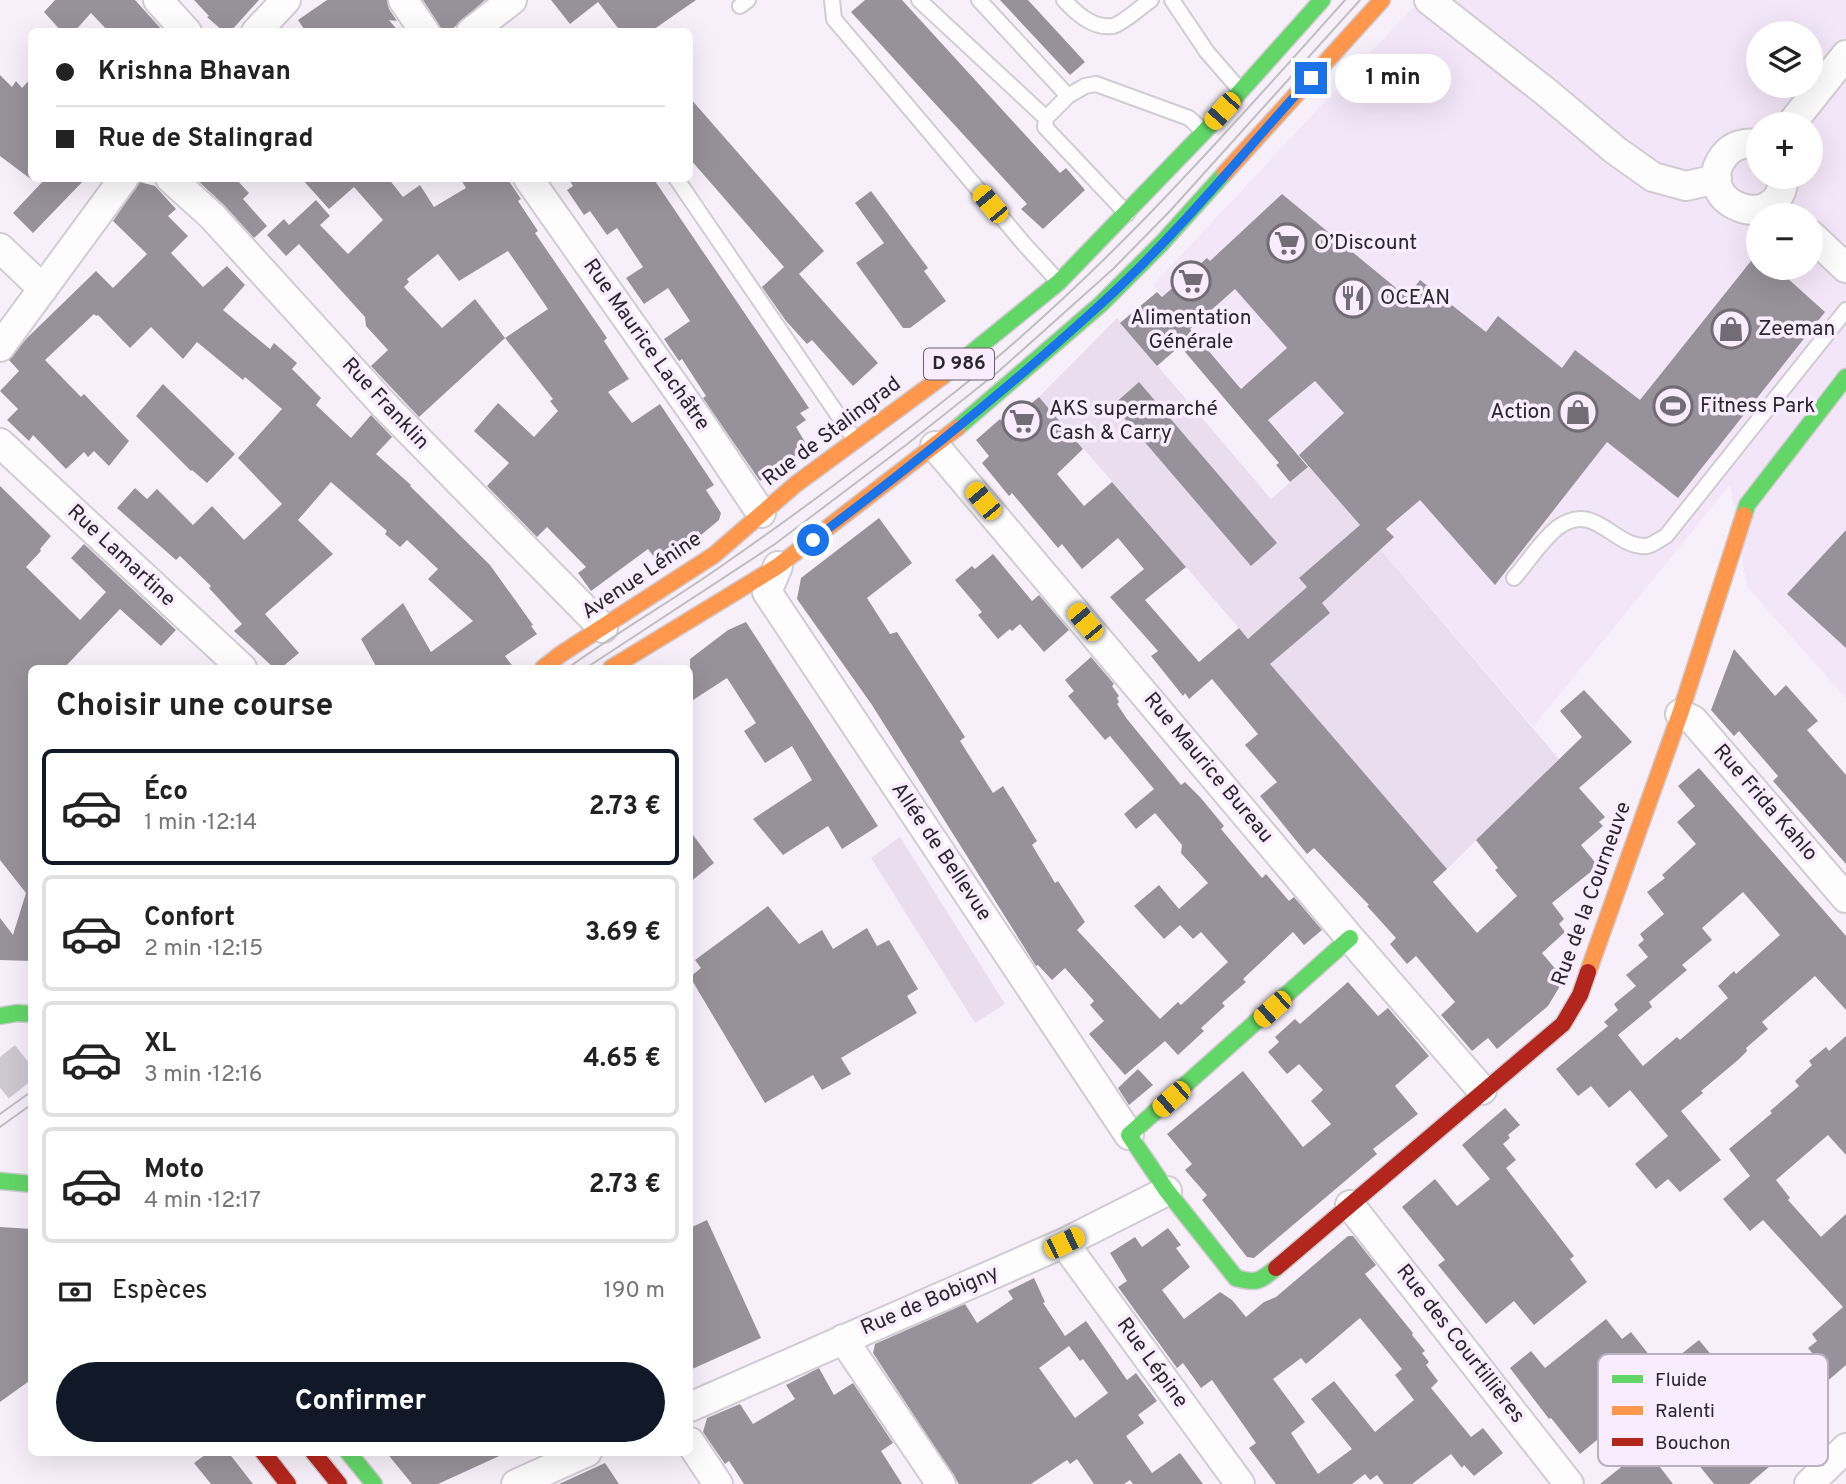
<!DOCTYPE html>
<html lang="fr">
<head>
<meta charset="utf-8">
<style>
	body { margin:0; font-family:Overpass,sans-serif; background:#f6f6f6; color:#222; height:100vh; display:flex; flex-direction:column; font-size:26px; white-space:nowrap }
	* { box-sizing:border-box; margin:0 }
	p { font-size:23px; color:#767676 }
	.icon { flex:none; width:38px; height:38px; fill:none; stroke:currentColor; stroke-width:2; stroke-linecap:round; stroke-linejoin:round }
	.map { position:relative; flex:1; overflow:hidden }
	.drawer { position:absolute; left:28px; top:665px; width:665px; height:791px; display:flex; flex-direction:column; background:#fff; border-radius:10px; box-shadow:0 7px 28px #0002 }
	.drawer>* { flex:none }
	.top-card { position:absolute; left:28px; top:28px; width:665px; height:154px; border-radius:10px; box-shadow:0 7px 28px #0002; display:grid; align-content:center; height:154px; padding:0 28px; background:#fff }
	.controls { position:absolute; left:1746px; top:21px; display:grid; gap:14px }
	.controls a { display:grid; place-items:center; width:77px; height:77px; border-radius:50%; background:#fff; box-shadow:0 7px 28px #0002; font-size:35px }
	.end { position:absolute; width:32px; height:32px; margin:-16px; border:9px solid #1a73e8; background:#fff; box-shadow:0 0 0 4px #fff }
	.from { border-radius:50% }
	.bubble { position:absolute; height:49px; border-radius:24px; background:#fff; box-shadow:0 7px 28px #0002; font-size:23px; font-weight:700; line-height:49px; text-align:center }
	.car { position:absolute; width:21px; height:42px; margin:-21px -10px; border-radius:9px; box-shadow:0 0 5px 2px #0007; background:linear-gradient(#f5c518 24%,#345 0 40%,#f5c518 0 76%,#345 0 86%,#f5c518 0) }
	.top-card b { display:flex; align-items:center; gap:24px; height:66px; font-size:26px }
	.top-card b+b { border-top:2px solid #e0e0e0 }
	.top-card i { width:18px; height:18px; background:#222 }
	ul { padding:0; list-style:none }
	li { display:flex; align-items:center; gap:21px; height:116px; margin:0 14px 10px; padding:0 14px; border:4px solid #e0e0e0; border-radius:10px }
	li div { flex:1 }
	li b { display:block; font-size:26px }
	li em { font-style:normal; font-weight:700 }
	li.on { border-color:#111827 }
	li>.icon { width:63px; height:63px; stroke-width:1.5 }
	h2 { padding:0 28px; font-size:32px; line-height:84px }
	.pay { display:flex; align-items:center; gap:18px; height:77px; padding:0 28px; font-size:26px }
	.pay p { margin-inline-start:auto }
	.action { display:flex; gap:14px; margin-top:auto; padding:14px 28px }
	.action a { flex:1; height:80px; border-radius:42px; background:#111827; color:#fff; font-size:28px; font-weight:700; line-height:80px; text-align:center }
	.map>svg:first-child { display:block }
</style>
</head>
<body>
<div class="map">
<svg width="1846" height="1484" viewBox="0 0 1846 1484">
	<rect width="100%" height="100%" fill="#f7f0fa"/>
	<path fill="#f3e6f8" fill-rule="evenodd" d="M1420,0H1846V698L1747,587L1730,485L1533,727L1153,285ZM1759,33H1811V86H1759ZM1759,124H1811V177H1759ZM1759,215H1811V268H1759Z"/>
	<path fill="#e9ddee" d="M1117,318L1271,499L1309,466L1559,759L1447,869L1039,397Z
		M900,837L1005,1004L975,1023L871,858Z"/>
	<path fill="#979299" fill-rule="evenodd" d="M55,0H135L164,32H109L91,13L74,32H62L44,12Z
		M194,0H259L230,32H224L207,17L209,16Z
		M327,0H387L389,9L397,21L389,20L399,32H306L298,20Z
		M423,0H485L451,30L441,28Z
		M551,0H696L650,32H621L598,2L570,24Z
		M865,0H902L1060,173L1066,168L1085,190L1043,229L1021,209L1027,204L851,12Z
		M1000,0H1028L1085,62L1070,75Z
		M0,75L12,87L16,81L22,88L32,77V180L0,156Z
		M690,98L824,251L799,274L878,363L853,386L812,340L807,344L786,321L762,287L784,267L690,159Z
		M46,178H86L33,233L13,213Z
		M195,178H235L249,193L243,199L267,226L254,238L224,205Z
		M301,178H388L403,197L420,185L434,207L466,188L460,178H507L521,199L518,201L538,231L535,233L607,338L604,341L629,379L608,392L632,423L660,404L714,485L706,490L721,513L719,520L701,535L698,531L657,561L648,549L591,591L578,573L586,567L547,527L537,537L487,486L509,463L474,431L498,403L534,437L558,411L550,401L553,399L505,338L548,309L508,251L459,281L438,254L407,279L409,282L404,287L442,328L475,299L505,338L419,417L371,366L388,350L366,326L365,317L299,244L286,256L267,235L284,219L289,225L316,200L330,216L320,225L348,254L383,220L354,187L329,209Z
		M568,178H653L809,408L800,413L806,420L796,427L808,447L760,481L703,398L706,396L682,359L679,361L664,339L690,321L668,288L644,304L626,278L643,267L617,228L607,235L590,211L584,215L567,190L573,186Z
		M140,182L155,186L176,209L168,216L188,236L171,253L203,287L227,266L245,285L223,310L270,349L274,343L297,363L292,369L321,398L316,405L351,438L371,415L392,437L376,454L411,485L410,486L490,565L533,625L531,626L537,634L505,656L514,668H377L361,639L403,603L431,652L473,621L428,579L438,569L407,540L400,547L385,534L387,531L331,482L298,520L333,554L265,614L299,653L281,668H274L234,631L242,624L209,588L211,586L180,556L176,560L117,508L135,488L147,499L157,489L193,525L212,506L244,540L282,504L238,458L282,409L245,377L243,380L197,342L183,359L151,327L130,348L98,315L96,316L94,314L45,360L81,397L84,394L129,441L109,466L94,451L88,457L84,452L66,469L33,435L29,441L7,420L18,409L0,391L19,371L9,360L27,338L96,271L113,288L147,254L113,221Z
		M871,191L928,268L924,271L946,301L910,328H903L856,263L884,243L855,203Z
		M1282,194L1407,297L1420,280L1486,332L1498,316L1562,368L1575,350L1640,400L1759,251V268H1776L1825,312L1678,498L1607,442L1495,585L1420,500L1386,529L1394,537L1322,603L1330,613L1270,664L1447,869L1433,882L1477,933L1517,896L1495,870L1498,868L1476,840L1582,737L1560,711L1584,690L1632,742L1579,788L1605,817L1599,822L1603,826L1581,845L1598,866L1552,903L1564,919L1559,924L1565,932L1542,953L1563,978L1560,986L1548,1006L1497,1049L1488,1038L1472,1051L1441,1015L1455,1002L1416,956L1407,964L1390,944L1396,938L1367,906L1369,905L1314,848L1307,854L1260,796L1277,782L1245,745L1258,734L1212,679L1189,699L1185,693L1183,696L1151,656L1158,651L1110,597L1144,569L1118,538L1082,569L1062,544L1058,548L1012,493L1009,496L982,463L989,456L976,440L1000,419L1005,425L1039,397L1083,449L1057,474L1084,506L1112,482L1186,567L1145,600L1199,662L1239,628L1248,639L1307,587L1299,578L1360,525L1299,455L1344,413L1315,381L1268,420L1308,467L1290,482L1276,465L1279,463L1180,346L1157,366L1120,323L1157,292L1162,297L1207,258L1210,261ZM1235,289L1287,348L1241,389L1190,329Z
		M1139,382L1277,543L1251,566L1113,405Z
		M163,384L235,454L207,483L192,470L191,471L136,416Z
		M0,486L51,536L40,549L41,551L26,567L80,620L106,592L71,558L84,544L176,630L161,646L120,609L64,668H32V961L0,960V918L13,935L26,893L0,860Z
		M879,518L912,563L867,598L890,634L897,632L965,737L960,741L993,793L1003,786L1037,841L1032,845L1055,883L1058,881L1085,922L1077,930L1160,1019L1178,1002L1181,1005L1228,962L1201,932L1193,939L1180,925L1164,939L1134,906L1159,885L1179,909L1208,883L1181,853L1182,845L1155,813L1136,829L1124,814L1154,789L1110,736L1105,740L1068,696L1074,691L1065,680L1091,657L1114,684L1112,686L1119,696L1117,698L1119,702L1117,704L1127,719L1181,785L1185,782L1200,797L1224,826L1221,829L1262,878L1266,874L1289,901L1294,897L1322,930L1304,945L1293,932L1243,979L1246,982L1222,1003L1225,1006L1201,1028L1204,1031L1178,1055L1165,1041L1125,1075L1089,1034L1104,1021L1090,1005L1094,1001L1065,968L1052,980L1038,965L1036,966L872,705L797,599L801,578Z
		M1846,530V648L1787,594Z
		M993,554L1032,601L1039,595L1069,630L1044,652L1020,624L1012,631L1010,629L998,639L978,615L982,612L955,580L972,566L975,569Z
		M746,622L878,826L842,849L828,826L783,855L753,819L812,780L792,746L765,763L744,731L756,723L727,678L690,702V659L728,630Z
		M1734,649L1775,696L1786,685L1818,721L1807,730L1846,775V864L1773,781L1778,776L1739,731L1734,736L1711,710Z
		M1699,768L1846,936V1010L1815,976L1762,1022L1768,1029L1746,1048L1747,1051L1738,1060L1701,1091L1703,1093L1681,1111L1721,1160L1680,1192L1668,1179L1656,1189L1635,1164L1668,1136L1630,1090L1609,1108L1591,1086L1578,1096L1556,1069L1608,1026L1604,1022L1618,1010L1614,1004L1636,986L1626,975L1648,957L1638,945L1644,940L1640,934L1664,914L1647,892L1665,878L1662,875L1696,844L1677,822L1695,806L1678,786ZM1743,892L1780,935L1736,974L1734,971L1718,986L1728,998L1680,1040L1677,1037L1643,1066L1618,1035L1652,1007L1649,1002L1687,970L1682,965L1712,940L1702,928Z
		M690,831L714,863L690,882Z
		M768,906L799,944L822,930L833,949L867,928L877,946L889,940L918,989L907,996L917,1013L841,1058L851,1074L822,1090L813,1075L765,1103L690,977L701,968L695,960Z
		M1348,982L1378,1016L1388,1008L1429,1056L1395,1086L1418,1114L1373,1149L1377,1154L1254,1258L1247,1257L1202,1200L1207,1195L1185,1170L1192,1164L1167,1134L1243,1071L1303,1147L1331,1124L1311,1101L1323,1090L1299,1064L1287,1074L1268,1052L1279,1042L1275,1037L1295,1019L1300,1024Z
		M1846,1036V1155L1828,1135L1776,1180L1790,1198L1788,1200L1821,1237L1846,1214V1365L1809,1397L1816,1406L1790,1427L1769,1400L1794,1380L1789,1374L1813,1354L1808,1348L1817,1341L1812,1334L1843,1307L1763,1220L1750,1231L1723,1199L1750,1176L1729,1149L1772,1113L1770,1111L1799,1086L1795,1081L1812,1065L1809,1061L1826,1047L1829,1051Z
		M1138,1069L1153,1085L1129,1105L1118,1088Z
		M1505,1108L1520,1125L1508,1135L1510,1138L1503,1144L1516,1160L1506,1168L1574,1256L1570,1259L1587,1282L1534,1325L1514,1301L1486,1324L1438,1265L1445,1260L1402,1207L1435,1179L1457,1206L1490,1179L1462,1145Z
		M707,1220L761,1338L690,1370V1228Z
		M0,1227L32,1229V1379L0,1402Z
		M1168,1228L1181,1245L1176,1248L1190,1267L1162,1290L1184,1319L1220,1292L1232,1300L1246,1317L1264,1302L1276,1297L1348,1236H1353L1376,1265L1365,1274L1413,1333L1412,1335L1425,1351L1422,1353L1429,1362L1426,1365L1438,1381L1431,1388L1471,1437L1483,1428L1503,1453L1474,1476L1464,1465L1462,1468L1451,1454L1412,1484H1384L1377,1475L1370,1480L1365,1474L1352,1484H1276L1249,1448L1256,1443L1212,1380L1201,1388L1183,1363L1177,1368L1118,1287L1127,1281L1110,1253L1135,1237L1142,1247ZM1360,1318L1402,1369L1395,1375L1414,1400L1375,1432L1334,1381L1311,1399L1352,1449L1318,1474L1291,1433L1305,1422L1273,1379L1301,1358L1306,1364Z
		M1034,1278L1045,1302L1043,1303L1065,1336L1086,1321L1127,1380L1136,1373L1157,1401L1138,1415L1144,1423L1126,1436L1152,1473L1180,1453L1203,1484H1133L1130,1480L1124,1484H1094L1077,1459L1070,1464L1067,1460L1031,1484H959L873,1353L875,1344L965,1304L977,1323L1013,1299L1008,1291ZM1069,1346L1080,1361L1083,1359L1108,1393L1075,1418L1039,1368Z
		M1606,1319L1622,1339L1631,1332L1661,1370L1699,1340L1751,1403L1724,1423L1695,1385L1634,1433L1673,1484H1600L1625,1464L1603,1435L1580,1454L1551,1418L1549,1419L1510,1368L1531,1351L1545,1368Z
		M819,1368L834,1395L853,1383L893,1443L881,1451L902,1484H744L729,1461L725,1464L703,1432L707,1418L740,1404L753,1424L795,1399L786,1385Z
		M1733,1419L1758,1451L1772,1440L1784,1454L1749,1484H1714L1698,1464L1712,1453L1704,1443Z
		M209,1452H228L253,1484H211L194,1463Z
		M386,1452H508L438,1484H412Z
		M605,1463L619,1484H559Z"/>
	<g fill="none" stroke-linecap="round" stroke-linejoin="round">
		<path stroke="#cec8d1" stroke-width="38" stroke-dasharray="38 19" stroke-linecap="butt" d="M0,1057L32,1097"/>
		<g stroke="#d1cbd2" stroke-width="18">
			<path id="lane" d="M832,0L834,19L1025,245L1058,281
				M919,0L1046,118
				M979,0L1068,96L1085,86L1096,84L1189,118L1202,130
				M1064,0C1076,13 1093,29 1113,26C1122,24 1142,6 1151,0
				M1172,0L1207,52L1240,90
				M740,6L748,0
				M1068,96L1046,118L1045,127L1127,214
				M676,178L855,440
				M1514,578C1528,562 1541,541 1557,528C1595,499 1614,549 1647,546C1653,545 1660,539 1666,536L1846,310"/>
		</g>
		<g stroke="#d1cbd2" stroke-width="32">
			<path id="street" d="M158,0L187,32
				M403,0L425,32
				M1429,0L1546,92L1615,150L1653,177L1686,186L1717,179
				M256,32L286,0
				M471,32L512,0
				M1791,124L1846,55
				M1759,144C1746,142 1732,145 1724,156C1689,202 1779,239 1784,177
				M170,178L212,216L385,406L603,628
				M528,178L700,422L761,513
				M1811,235L1846,268
				M0,248L43,289
				M0,347L124,178
				M0,443L242,668
				M935,446L1350,938L1482,1090
				M778,566L767,592L1129,1135
				M1680,714L1693,720L1846,898
				M1350,1205L1569,1484
				M1064,1243L1240,1484
				M843,1339L941,1484
				M690,1407L1064,1243L1167,1191
				M690,1442L718,1484
				M516,1484L587,1452
				M1809,1484L1846,1448"/>
		</g>
		<g stroke="#d1cbd2" stroke-width="19">
			<path id="fast" d="M943,376L1059,282L1204,132L1322,0
				M957,428L1101,304L1161,244L1225,173
				M1744,515L1747,505L1846,377
				M0,1016L17,1013L32,1014
				M0,1181L32,1184
				M1276,1268C1260,1281 1257,1284 1236,1278L1167,1191L1129,1135L1350,938
				M348,1452L374,1484"/>
		</g>
		<g stroke="#d1cbd2" stroke-width="19">
			<path id="slow" d="M1225,173L1382,0
				M543,668L561,654L714,555L796,484L943,376
				M611,668L778,566L957,428
				M1588,972L1680,714L1744,515"/>
		</g>
		<g stroke="#d1cbd2" stroke-width="19">
			<path id="jam" d="M1276,1268L1563,1024L1580,995L1588,972
				M263,1452L288,1484
				M313,1452L339,1484"/>
		</g>
		<use href="#lane" stroke="#fefdfe" stroke-width="14"/>
		<use href="#street" stroke="#fefdfe" stroke-width="28"/>
		<use href="#fast" stroke="#63d668" stroke-width="16"/>
		<use href="#slow" stroke="#ff974d" stroke-width="16"/>
		<use href="#jam" stroke="#b3261e" stroke-width="16"/>
		<path stroke="#c0bec0" stroke-width="2" d="M568,668C620,630 677,598 730,560C806,507 882,450 955,392C1100,277 1222,138 1345,0
			M586,668L775,544L906,445L999,371L1113,269L1170,211L1360,0
			M0,1114L32,1091
			M0,1127L32,1104"/>
	</g>
	<g fill="none" stroke-linecap="round" stroke-linejoin="round">
		<path stroke="#1a73e8" stroke-width="9" d="M813,540C912,466 1009,388 1101,304C1177,235 1242,154 1311,78"/>
	</g>
	<defs>
		<g id="supermarket-ring" transform="scale(2.0125)"><circle r="9.5" fill="#f8ecfe" stroke="#726d74" stroke-width="1.5"/><path d="M-6-5.5h2.5l.6 2H6L4.5 2H-2.5L-4.4-4H-6ZM-1.5 3.2a1.3 1.3 0 1 0 .1 0ZM3 3.2a1.3 1.3 0 1 0 .1 0Z" fill="#726d74"/></g>
		<g id="restaurant-ring" transform="scale(2.0125)"><circle r="9.5" fill="#f8ecfe" stroke="#726d74" stroke-width="1.5"/><path d="M-5-6h1v4h1v-4h1v4h1v-4h1v5L-1.5 .5V6h-2V.5L-5-1ZM5-6V6H3V1.5H1.5Q1.5-4 5-6Z" fill="#726d74"/></g>
		<g id="shop-ring" transform="scale(2.0125)"><circle r="9.5" fill="#f8ecfe" stroke="#726d74" stroke-width="1.5"/><path d="M-5-2.5h2.3a2.7 3.5 0 0 1 5.4 0H5L5.5 6h-11ZM-1.5-2.5h3a1.5 2.3 0 0 0-3 0Z" fill="#726d74"/></g>
		<g id="stadium-ring" transform="scale(2.0125)"><circle r="9.5" fill="#f8ecfe" stroke="#726d74" stroke-width="1.5"/><path d="M0-5a6.5 5 0 1 0 0 10a6.5 5 0 1 0 0-10ZM-3.5-1.8h7v3.6h-7Z" fill="#726d74"/></g>
	</defs>
	<g fill-rule="evenodd">
		<use href="#supermarket-ring" x="1287" y="243"/>
		<use href="#supermarket-ring" x="1191" y="281"/>
		<use href="#restaurant-ring" x="1353" y="298"/>
		<use href="#shop-ring" x="1731" y="329"/>
		<use href="#stadium-ring" x="1673" y="406"/>
		<use href="#shop-ring" x="1578" y="412"/>
		<use href="#supermarket-ring" x="1022" y="421"/>
	</g>
	<g text-anchor="middle" dominant-baseline="central" stroke-width="7" stroke-linejoin="round" paint-order="stroke">
		<rect fill="#f8ecfe" stroke="#68616b" stroke-width="2" x="924" y="348.5" width="70" height="31" rx="5"/>
		<g font-size="19" font-weight="bold" fill="#2b262c">
			<text x="959" y="364">D 986</text>
		</g>
		<g font-size="21" fill="#2b262c" stroke="#f8ecfe" text-anchor="start">
			<text x="1314" y="243">O’Discount</text>
			<text x="1380" y="298">OCEAN</text>
			<text x="1191" y="318" text-anchor="middle">Alimentation<tspan x="1191" dy="24">Générale</tspan></text>
			<text x="1758" y="329">Zeeman</text>
			<text x="1700" y="406">Fitness Park</text>
			<text x="1049" y="409">AKS supermarché<tspan x="1049" dy="24">Cash &amp; Carry</tspan></text>
			<text x="1551" y="412" text-anchor="end">Action</text>
		</g>
		<g font-size="21" fill="#2b262c" stroke="#f8ecfe">
			<text transform="translate(646 345) rotate(55)">Rue Maurice Lachâtre</text>
			<text transform="translate(385 404) rotate(47)">Rue Franklin</text>
			<text transform="translate(832 432) rotate(-37)">Rue de Stalingrad</text>
			<text transform="translate(121 556) rotate(43)">Rue Lamartine</text>
			<text transform="translate(642 576) rotate(-34)">Avenue Lénine</text>
			<text transform="translate(1208 768) rotate(50)">Rue Maurice Bureau</text>
			<text transform="translate(1765 803) rotate(49)">Rue Frida Kahlo</text>
			<text transform="translate(941 852) rotate(56)">Allée de Bellevue</text>
			<text transform="translate(1592 894) rotate(-70)">Rue de la Courneuve</text>
			<text transform="translate(930 1301) rotate(-23)">Rue de Bobigny</text>
			<text transform="translate(1460 1344) rotate(52)">Rue des Courtillières</text>
			<text transform="translate(1152 1363) rotate(54)">Rue Lépine</text>
		</g>
	</g>
	<rect x="1598" y="1354" width="230" height="112" rx="10" fill="#f8ecfe" stroke="#bab1bf" stroke-width="2"/>
	<rect x="1612" y="1375" width="31" height="8" fill="#63d668"/>
	<rect x="1612" y="1406" width="31" height="9" fill="#ff974d"/>
	<rect x="1612" y="1438" width="31" height="8" fill="#b3261e"/>
	<g font-size="19" fill="#2b262c">
		<text x="1655" y="1386">Fluide</text>
		<text x="1655" y="1417">Ralenti</text>
		<text x="1655" y="1449">Bouchon</text>
	</g>
</svg>
<div class="controls">
<a><svg class="icon" aria-label="layers" viewBox="0 0 24 24"><path d="M12 4l9 5-9 5-9-5zM3 14l9 5 9-5"/></svg></a>
<a>+</a>
<a>−</a>
</div>
<i class="end from" style="left:813px;top:540px"></i>
<i class="end" style="left:1311px;top:78px"></i>
<div class="bubble" style="left:1335px;top:54px;width:116px">1 min</div>
<i class="car" style="left:1222px;top:111px;rotate:222deg"></i>
<i class="car" style="left:990px;top:204px;rotate:320deg"></i>
<i class="car" style="left:983px;top:501px;rotate:320deg"></i>
<i class="car" style="left:1085px;top:622px;rotate:320deg"></i>
<i class="car" style="left:1272px;top:1009px;rotate:228deg"></i>
<i class="car" style="left:1171px;top:1099px;rotate:229deg"></i>
<i class="car" style="left:1064px;top:1243px;rotate:64deg"></i>
<div class="top-card">
<b><i class="from"></i>Krishna Bhavan</b>
<b><i></i>Rue de Stalingrad</b>
</div>
<section class="drawer">
<h2>Choisir une course</h2>
<ul>
<li class="on"><svg class="icon" aria-label="car" viewBox="0 0 24 24"><path d="M5 17H2v-5l4-1 3-4h7l3 4 3 1v5h-3M9 17h6M6 11h13"/><circle cx="7" cy="17" r="2"/><circle cx="17" cy="17" r="2"/></svg><div><b>Éco</b><p>1 min · 12:14</p></div><em>2.73 €</em></li>
<li><svg class="icon" aria-label="car" viewBox="0 0 24 24"><path d="M5 17H2v-5l4-1 3-4h7l3 4 3 1v5h-3M9 17h6M6 11h13"/><circle cx="7" cy="17" r="2"/><circle cx="17" cy="17" r="2"/></svg><div><b>Confort</b><p>2 min · 12:15</p></div><em>3.69 €</em></li>
<li><svg class="icon" aria-label="car" viewBox="0 0 24 24"><path d="M5 17H2v-5l4-1 3-4h7l3 4 3 1v5h-3M9 17h6M6 11h13"/><circle cx="7" cy="17" r="2"/><circle cx="17" cy="17" r="2"/></svg><div><b>XL</b><p>3 min · 12:16</p></div><em>4.65 €</em></li>
<li><svg class="icon" aria-label="car" viewBox="0 0 24 24"><path d="M5 17H2v-5l4-1 3-4h7l3 4 3 1v5h-3M9 17h6M6 11h13"/><circle cx="7" cy="17" r="2"/><circle cx="17" cy="17" r="2"/></svg><div><b>Moto</b><p>4 min · 12:17</p></div><em>2.73 €</em></li>
</ul>
<div class="pay"><svg class="icon" aria-label="cash" viewBox="0 0 24 24"><path d="M3 7h18v10H3z"/><circle cx="12" cy="12" r="2"/></svg>Espèces<p>190 m</p></div>
<div class="action"><a>Confirmer</a></div>
</section>
</div>
</body>
</html>
